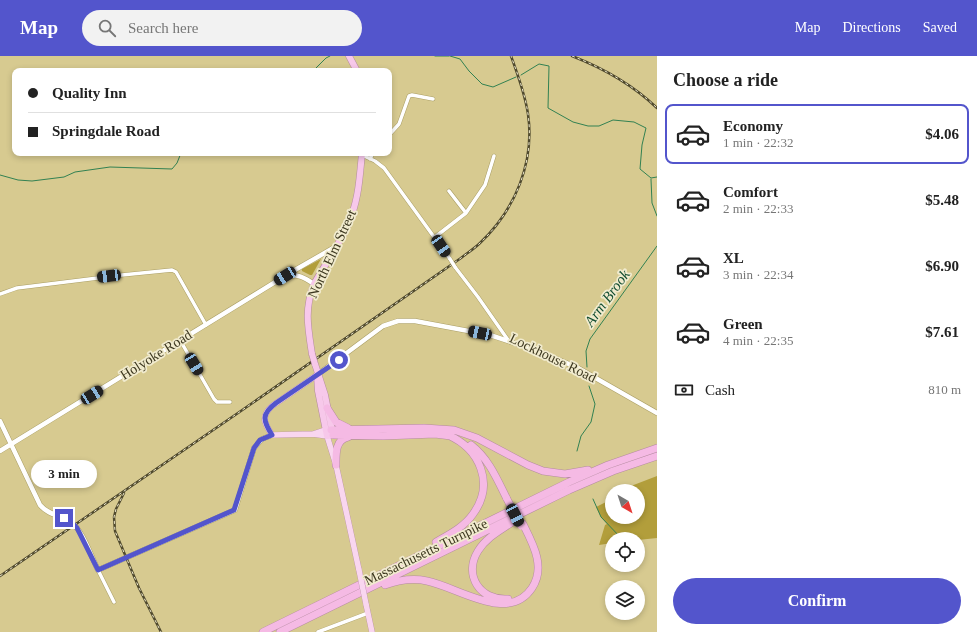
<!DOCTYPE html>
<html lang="en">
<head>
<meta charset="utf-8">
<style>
	body { margin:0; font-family:Georgia,serif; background:#f2f2f2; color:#222; height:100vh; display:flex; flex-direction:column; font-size:15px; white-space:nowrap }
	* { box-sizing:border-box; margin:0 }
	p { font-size:13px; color:#767676 }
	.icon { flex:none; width:22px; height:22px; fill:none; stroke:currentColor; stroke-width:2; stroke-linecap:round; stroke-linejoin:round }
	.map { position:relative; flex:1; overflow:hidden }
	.side { display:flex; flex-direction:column; background:#fff; width:320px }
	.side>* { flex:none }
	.banner { position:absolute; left:12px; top:12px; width:380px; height:88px; border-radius:8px; box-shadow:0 2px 6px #0003; display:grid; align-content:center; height:88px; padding:0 16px; background:#fff }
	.needle { width:26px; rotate:141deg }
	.tools { position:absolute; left:605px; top:428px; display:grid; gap:8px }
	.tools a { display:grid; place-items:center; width:40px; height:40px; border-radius:50%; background:#fff; box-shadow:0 2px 6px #0003; font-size:20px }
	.end { position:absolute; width:18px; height:18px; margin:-9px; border:5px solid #5355cc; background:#fff; box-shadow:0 0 0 2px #fff }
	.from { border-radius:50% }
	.bubble { position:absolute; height:28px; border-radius:14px; background:#fff; box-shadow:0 2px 6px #0003; font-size:13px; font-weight:700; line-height:28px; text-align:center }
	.car { position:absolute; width:12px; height:24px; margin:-12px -6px; border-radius:5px; box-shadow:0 0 3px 1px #0007; background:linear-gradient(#222 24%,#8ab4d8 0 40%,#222 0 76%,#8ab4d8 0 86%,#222 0) }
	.banner b { display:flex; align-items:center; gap:14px; height:38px; font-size:15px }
	.banner b+b { border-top:1px solid #e0e0e0 }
	.banner i { width:10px; height:10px; background:#222 }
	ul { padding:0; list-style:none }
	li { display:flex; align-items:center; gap:12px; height:60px; margin:0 8px 6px; padding:0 8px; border:2px solid transparent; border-radius:8px }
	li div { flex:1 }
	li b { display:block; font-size:15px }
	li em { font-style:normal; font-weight:700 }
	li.selected { border-color:#5355cc }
	li>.icon { width:36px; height:36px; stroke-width:1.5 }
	h2 { padding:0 16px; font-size:18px; line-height:48px }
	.pay { display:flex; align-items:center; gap:10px; height:44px; padding:0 16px; font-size:15px }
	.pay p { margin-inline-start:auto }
	.primary-button { display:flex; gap:8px; margin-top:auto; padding:8px 16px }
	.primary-button a { flex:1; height:46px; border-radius:24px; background:#5355cc; color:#fff; font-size:16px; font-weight:700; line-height:46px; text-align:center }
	header { display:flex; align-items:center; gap:24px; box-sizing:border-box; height:56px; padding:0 20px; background:#5355cc; color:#fff }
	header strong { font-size:19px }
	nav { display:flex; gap:22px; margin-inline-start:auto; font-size:14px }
	.search { width:280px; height:36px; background:#f2f2f2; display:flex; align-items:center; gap:10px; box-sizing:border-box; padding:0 14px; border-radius:22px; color:#767676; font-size:15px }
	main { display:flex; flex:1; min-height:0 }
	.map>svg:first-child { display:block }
</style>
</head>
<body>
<header>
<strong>Map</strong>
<div class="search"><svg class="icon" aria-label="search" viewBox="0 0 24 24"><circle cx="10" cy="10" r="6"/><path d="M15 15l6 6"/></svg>Search here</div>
<nav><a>Map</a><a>Directions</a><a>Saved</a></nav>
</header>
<main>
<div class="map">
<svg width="657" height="576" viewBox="0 0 657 576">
	<rect width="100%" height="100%" fill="#d7ca90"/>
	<path fill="#b29e3b" d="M321,203L312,219H310L302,215V213Z
		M657,420V482L638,484V483H612V487L599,489L605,469L607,468L601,461L596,451L608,445L606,441L612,438V461H638V435H618Z"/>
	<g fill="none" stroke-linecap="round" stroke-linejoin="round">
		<path stroke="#328152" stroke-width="1" d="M435,0H449
			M450,0L460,3L469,15L482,28L493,31L516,21
			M313,15L326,2L330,0
			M521,19L539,8L549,10L548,52L573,66L588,70H599L613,64L634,66L646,72L642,89L640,113L651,122L657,121
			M0,119L18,124L32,125L64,121L75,116L110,111L172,113L177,107L181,97
			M651,123L652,147L657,160
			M587,311L586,295L590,283L657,190
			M577,395L581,380L591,366L595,348L589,330
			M593,443L601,461L622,483"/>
		<g stroke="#aa9e65" stroke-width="4.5">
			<path id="minor" d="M389,79L399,68L409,40L412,39L433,43
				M362,99L375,105L384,112L450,203
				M370,103L373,97
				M449,135L466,157
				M435,181L466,157L485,129L494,100
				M455,211L478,241L508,284
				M0,238L17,232L122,219L172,214L176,216L206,269
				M180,284L214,343L217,346H230
				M98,514L114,546
				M318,576L368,557"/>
		</g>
		<g stroke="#aa9e65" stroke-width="5.5">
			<path id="tertiary" d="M288,218L335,191
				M317,319L383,270L398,265H415L490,279L541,296L578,312L657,357
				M0,365L40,449C48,459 60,459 70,465C82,473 91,500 98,514L235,454L254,392L262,383L272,379
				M0,395L285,220C297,217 305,222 314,228"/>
		</g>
		<g stroke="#b48c9f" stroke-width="6">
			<path id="primary" d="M317,319L272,350C260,361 265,368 272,379L313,378L325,374
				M313,378L327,380L336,409L359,514
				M366,548L372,576"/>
		</g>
		<g stroke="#b48c9f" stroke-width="7">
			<path id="trunk" d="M349,0L357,15
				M312,298C308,272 304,253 314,228C327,205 344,182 352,158C359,139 360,117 362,97
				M315,308L325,339L333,379L327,380L318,335L317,319"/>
		</g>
		<g stroke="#b48c9f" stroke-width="8">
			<path id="motorway" d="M327,352L336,366L348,372
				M331,374L424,372L454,374L477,382L528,409L543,415L565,418L588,414
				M333,379L383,380L435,378L451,380
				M471,389C489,403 497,423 507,443
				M336,409C336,398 335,384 348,381
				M436,486C450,478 464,471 473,458C495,428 480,393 448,379
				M385,529C399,524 413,522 427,525C458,531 508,568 532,532C546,511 533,488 523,468
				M508,543C480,545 463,519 478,495C486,482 499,475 511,467
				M263,576L569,426L608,409L657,392
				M280,576L569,434L613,415L657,400"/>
		</g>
		<use href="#minor" stroke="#fff" stroke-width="3.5"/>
		<use href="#tertiary" stroke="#fff" stroke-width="4.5"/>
		<use href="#primary" stroke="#f9d6ef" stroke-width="5.5"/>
		<use href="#trunk" stroke="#f7c8ea" stroke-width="6"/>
		<use href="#motorway" stroke="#f5bae4" stroke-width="7"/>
		<g stroke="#4f492d" stroke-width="2.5">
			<path id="rail" d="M572,0C603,12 633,29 657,52
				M124,437L116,453L114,461L115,475L139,532L161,576
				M0,520L238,357L461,202C467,197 474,193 480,187C515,154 535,106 528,58C525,38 518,19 511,0"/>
		</g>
		<use href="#rail" stroke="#f1ebce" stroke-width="1" stroke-dasharray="3" stroke-linecap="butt"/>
		<g stroke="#aa9e65" stroke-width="4.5" stroke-linecap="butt">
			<path id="minor-bridge" d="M450,203L455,211"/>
		</g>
		<g stroke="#b48c9f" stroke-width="6" stroke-linecap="butt">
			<path id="primary-bridge" d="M359,514L366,548"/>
		</g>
		<g stroke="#b48c9f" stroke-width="7" stroke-linecap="butt">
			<path id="trunk-bridge" d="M312,298L315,308"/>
		</g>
		<g stroke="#b48c9f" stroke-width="8" stroke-linecap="butt">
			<path id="motorway-bridge" d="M507,443L521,470"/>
		</g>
		<use href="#minor-bridge" stroke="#fff" stroke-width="3.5"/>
		<use href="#primary-bridge" stroke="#f9d6ef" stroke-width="5.5"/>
		<use href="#trunk-bridge" stroke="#f7c8ea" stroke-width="6"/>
		<use href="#motorway-bridge" stroke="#f5bae4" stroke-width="7"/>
	</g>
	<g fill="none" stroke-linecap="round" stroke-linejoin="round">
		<path stroke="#5355cc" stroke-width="5" d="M64,462L72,467L77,472L98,514L234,454L254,392L260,384L272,379C263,365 261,358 276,347L339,304"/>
	</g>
	<g text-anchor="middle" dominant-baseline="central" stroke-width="3.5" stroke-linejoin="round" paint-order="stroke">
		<g font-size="14" fill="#3c371f" stroke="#f1ebce">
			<text transform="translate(332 198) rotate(-65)">North Elm Street</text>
			<text transform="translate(156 299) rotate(-32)">Holyoke Road</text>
			<text transform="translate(553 302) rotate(26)">Lockhouse Road</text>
			<text transform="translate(426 496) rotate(-26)">Massachusetts Turnpike</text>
		</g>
		<g font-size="15" font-style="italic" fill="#134e31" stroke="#f1ebce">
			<text transform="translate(607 242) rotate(-54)">Arm Brook</text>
		</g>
	</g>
</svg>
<div class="tools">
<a><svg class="needle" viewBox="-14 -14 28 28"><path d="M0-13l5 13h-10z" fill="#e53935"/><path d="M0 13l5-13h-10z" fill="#767676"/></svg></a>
<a><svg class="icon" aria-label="locate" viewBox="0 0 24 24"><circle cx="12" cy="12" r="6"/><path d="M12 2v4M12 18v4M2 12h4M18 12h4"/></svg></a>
<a><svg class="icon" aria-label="layers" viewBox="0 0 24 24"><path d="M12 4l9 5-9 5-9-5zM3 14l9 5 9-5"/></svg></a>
</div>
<i class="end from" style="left:339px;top:304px"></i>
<i class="end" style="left:64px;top:462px"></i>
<div class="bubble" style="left:31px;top:404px;width:66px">3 min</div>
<i class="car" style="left:441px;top:190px;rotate:146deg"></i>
<i class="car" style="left:109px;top:220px;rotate:263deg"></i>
<i class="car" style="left:285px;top:220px;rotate:238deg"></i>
<i class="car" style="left:480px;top:277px;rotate:282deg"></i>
<i class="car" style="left:194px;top:308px;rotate:149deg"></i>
<i class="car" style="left:92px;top:339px;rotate:58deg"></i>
<i class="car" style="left:515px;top:459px;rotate:153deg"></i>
<div class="banner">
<b><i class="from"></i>Quality Inn</b>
<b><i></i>Springdale Road</b>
</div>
</div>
<section class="side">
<h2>Choose a ride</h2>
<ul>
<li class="selected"><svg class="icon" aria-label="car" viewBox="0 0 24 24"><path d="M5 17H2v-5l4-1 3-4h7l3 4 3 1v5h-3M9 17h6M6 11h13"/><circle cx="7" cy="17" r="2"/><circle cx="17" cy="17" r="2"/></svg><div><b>Economy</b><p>1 min · 22:32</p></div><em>$4.06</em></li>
<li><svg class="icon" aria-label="car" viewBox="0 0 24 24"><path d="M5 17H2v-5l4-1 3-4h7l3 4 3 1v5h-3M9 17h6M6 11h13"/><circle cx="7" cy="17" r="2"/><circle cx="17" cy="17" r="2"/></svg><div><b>Comfort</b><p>2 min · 22:33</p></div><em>$5.48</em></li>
<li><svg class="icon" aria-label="car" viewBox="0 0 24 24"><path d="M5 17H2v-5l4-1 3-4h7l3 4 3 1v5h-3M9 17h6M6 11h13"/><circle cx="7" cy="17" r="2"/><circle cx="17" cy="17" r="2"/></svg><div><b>XL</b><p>3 min · 22:34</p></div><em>$6.90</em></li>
<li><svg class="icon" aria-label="car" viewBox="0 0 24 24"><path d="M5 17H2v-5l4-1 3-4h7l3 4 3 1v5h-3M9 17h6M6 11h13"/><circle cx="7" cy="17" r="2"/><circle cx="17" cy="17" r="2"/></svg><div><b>Green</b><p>4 min · 22:35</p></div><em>$7.61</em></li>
</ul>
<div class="pay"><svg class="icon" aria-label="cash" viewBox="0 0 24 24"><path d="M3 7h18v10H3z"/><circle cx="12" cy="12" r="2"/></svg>Cash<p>810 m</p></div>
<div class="primary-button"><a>Confirm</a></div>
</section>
</main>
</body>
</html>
